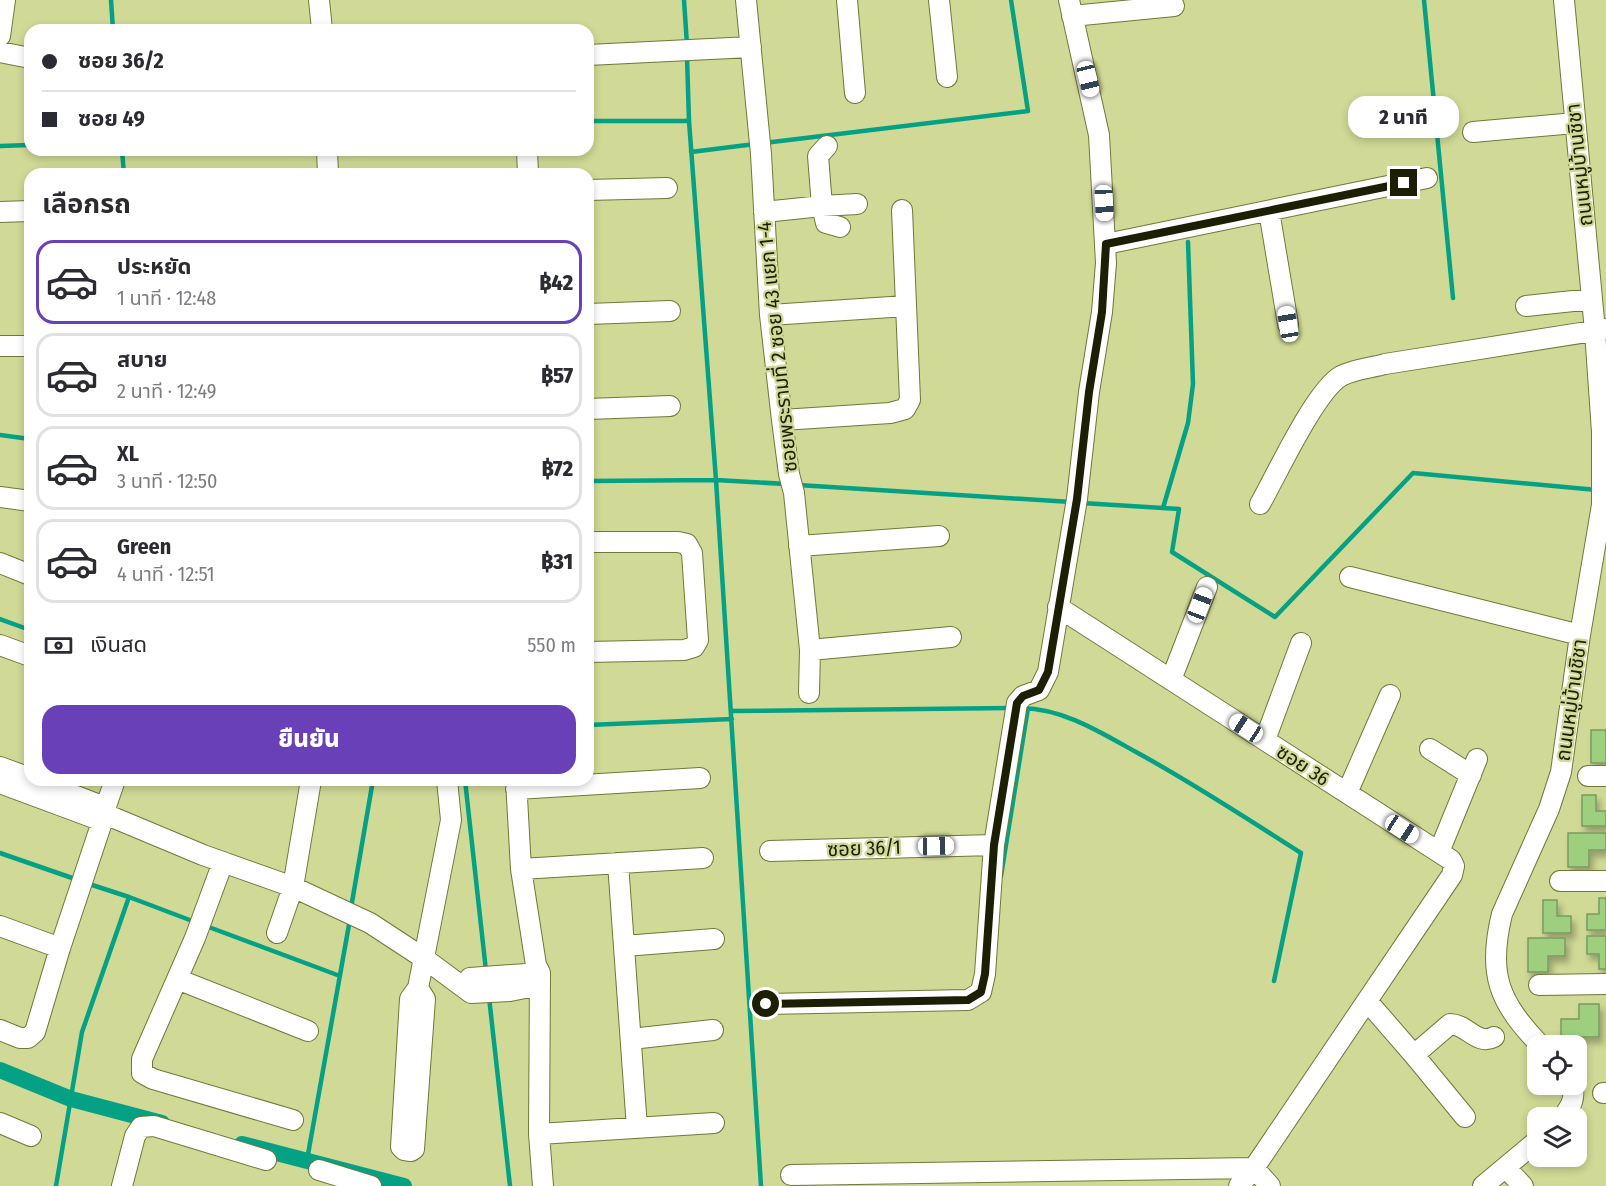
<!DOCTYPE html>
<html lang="th">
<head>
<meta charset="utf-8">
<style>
	body { margin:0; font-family:"Fira Sans Condensed","Noto Sans Thai",sans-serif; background:#f7f7f7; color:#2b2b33; height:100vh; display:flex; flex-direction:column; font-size:22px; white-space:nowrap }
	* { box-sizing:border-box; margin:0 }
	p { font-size:20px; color:#7c7c81 }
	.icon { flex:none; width:33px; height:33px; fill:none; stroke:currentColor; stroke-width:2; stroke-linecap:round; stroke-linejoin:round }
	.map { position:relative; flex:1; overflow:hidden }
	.sheet { position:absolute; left:24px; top:168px; width:570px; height:618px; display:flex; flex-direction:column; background:#fff; border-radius:18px; box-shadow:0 3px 9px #0003 }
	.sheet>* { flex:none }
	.hud { position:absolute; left:24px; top:24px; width:570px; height:132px; border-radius:18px; box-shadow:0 3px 9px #0003; display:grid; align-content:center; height:132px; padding:0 18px; background:#fff }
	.controls { position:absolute; left:1527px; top:1035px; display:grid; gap:12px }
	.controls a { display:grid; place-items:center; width:60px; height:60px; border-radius:12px; background:#fff; box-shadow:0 3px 9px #0003; font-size:30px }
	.end { position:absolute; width:27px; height:27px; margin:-14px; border:8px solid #1c1f04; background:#fff; box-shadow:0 0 0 3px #fff }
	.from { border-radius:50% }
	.bubble { position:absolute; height:42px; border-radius:18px; background:#fff; box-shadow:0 3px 9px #0003; font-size:20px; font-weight:800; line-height:42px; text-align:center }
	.car { position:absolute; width:18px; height:36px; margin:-18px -9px; border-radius:8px; box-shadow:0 0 4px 2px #0007; background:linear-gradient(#fff 24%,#345 0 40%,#fff 0 76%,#345 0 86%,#fff 0) }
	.hud b { display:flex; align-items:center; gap:21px; height:57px; font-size:22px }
	.hud b+b { border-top:2px solid #e1e1e2 }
	.hud i { width:15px; height:15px; background:#2b2b33 }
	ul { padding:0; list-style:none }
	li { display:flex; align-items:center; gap:18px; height:84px; margin:0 12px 9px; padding:0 6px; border:3px solid #e1e1e2; border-radius:18px }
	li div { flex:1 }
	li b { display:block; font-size:22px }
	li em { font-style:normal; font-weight:800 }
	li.selected { border-color:#6940b8 }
	li>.icon { width:54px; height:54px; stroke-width:1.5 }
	h2 { padding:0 18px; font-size:27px; line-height:72px }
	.pay { display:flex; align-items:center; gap:15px; height:66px; padding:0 18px; font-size:22px }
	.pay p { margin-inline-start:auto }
	.action { display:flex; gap:12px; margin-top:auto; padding:12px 18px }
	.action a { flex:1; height:69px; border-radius:18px; background:#6940b8; color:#fff; font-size:24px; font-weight:800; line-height:69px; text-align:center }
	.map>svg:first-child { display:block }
</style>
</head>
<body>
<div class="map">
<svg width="1606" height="1186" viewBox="0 0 1606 1186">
	<defs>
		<filter id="shadow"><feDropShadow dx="3.5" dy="6" stdDeviation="3" flood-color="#0004"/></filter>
	</defs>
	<rect width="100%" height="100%" fill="#d0d995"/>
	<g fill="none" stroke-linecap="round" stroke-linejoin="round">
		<path stroke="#05a185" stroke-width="4.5" d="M111,0L113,30
			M684,0L687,45
			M1424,0L1453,298
			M687,57L689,121L716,480L761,1186
			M588,121H689
			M764,143L1028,111L1011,0
			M0,146L30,145
			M122,150L124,174
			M691,152L755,144
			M0,435L30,439
			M588,481L716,480L786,484
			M798,485L1071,502
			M1082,503L1179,509L1172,552L1275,617L1413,473L1597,490
			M1163,508L1188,423L1193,384L1188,242
			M0,619L30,630
			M1022,708C1064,709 1100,732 1136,752C1193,783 1246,818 1301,853L1274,981
			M731,711L1010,708
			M588,725L732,719
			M465,780L486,971
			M0,853L78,880
			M1001,876L1028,708
			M86,883L129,897
			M351,908L373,780
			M206,926L340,976
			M489,997L510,1186
			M307,1160L350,919
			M56,1186L82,1032L129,897L195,922"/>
		<path stroke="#05a185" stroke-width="16" d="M0,1070L71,1099L162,1123
			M242,1144L404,1186"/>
	</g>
	<path fill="#9dcf7f" stroke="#789b63" stroke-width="1.5" filter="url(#shadow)" d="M1591,730H1606V763H1591Z
		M1582,795H1596V811H1606V826H1582Z
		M1568,833H1606V850H1589V867H1568Z
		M1599,898H1606V930H1587V914H1599Z
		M1543,900H1557V916H1571V933H1543Z
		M1587,936H1606V969H1599V954H1587Z
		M1528,938H1565V956H1548V972H1528Z
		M1579,1004H1599V1037H1561V1019H1579Z"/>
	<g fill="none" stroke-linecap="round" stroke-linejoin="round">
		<g stroke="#717838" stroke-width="22">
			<path id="minor" d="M319,0L322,30
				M746,0L761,154L770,315L782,420L789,474L794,493L810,650L809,693
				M847,0L855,93
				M939,0L947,77
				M1072,16L1174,6
				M0,36L5,0
				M0,52L30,58
				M588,55L751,47
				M1473,132L1575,123
				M327,150L328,174
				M527,150L528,174
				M588,190L667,188
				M1269,211L1288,324
				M0,212L30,211
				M764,212L822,206L818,156L827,146
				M840,227L826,223L822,206L857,204
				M1106,244L1427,178
				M1526,306L1592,299
				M588,314L670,311
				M770,315L906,306
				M0,346H30
				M588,409L670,406
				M782,420L890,413L905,409L910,400L902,210
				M0,497L30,501
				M1260,504C1276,476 1315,391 1341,376C1354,369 1371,368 1385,364L1606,329
				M588,542H678L687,544L692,553L698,640L694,647L684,650L588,652
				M799,546L939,536
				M0,563L30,575
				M1350,577L1580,635
				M1058,607L1451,860L1454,866L1452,875L1254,1168L1239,1186
				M0,645L30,656
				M810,650L951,637
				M1171,680L1207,587
				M1265,740L1301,643
				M1430,749L1471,775
				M0,767L30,778
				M1588,776H1606
				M35,780L102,806
				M516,780L521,869L536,965L540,973L539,1134L543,1186
				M0,783L97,819
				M516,789L700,778
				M1347,793L1390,695
				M106,806L115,780
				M112,817L203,855L293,887L370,923L425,959L471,993L510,991L540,985
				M770,851L994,845
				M1439,852L1477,759
				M223,862L195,938L142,1059V1073L153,1079L293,1120
				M618,863L637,1128
				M521,869L703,858
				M1560,881H1606
				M0,926L60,948
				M277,933L293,887L311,780
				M624,946L714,939
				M177,979L308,1031
				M1539,985L1606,984
				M463,987L470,978L540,973
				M418,988L425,999L414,1149L411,1151L404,1150L401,1147L410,999L418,988L451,820L447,780
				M1368,1002L1414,1055L1465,1117
				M766,1004L968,1000L981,992L985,974L994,845L1017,703L1023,696L1039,690L1048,672L1077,499L1089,392L1102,312L1106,263L1099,135L1069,0
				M0,1030L20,1038H28L35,1032L60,948L102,822
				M631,1039L713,1030
				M1541,1046C1499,1002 1487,975 1502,914L1549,809L1561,772L1580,635L1602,505V432L1595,331L1564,0
				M1414,1055L1450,1024C1467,1024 1477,1046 1494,1037
				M1603,1093H1606
				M1562,1118C1571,1107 1576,1098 1572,1084
				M0,1123L31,1136
				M539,1134L714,1123
				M1506,1168L1523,1186
				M319,1170L371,1186
				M791,1175L1254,1168L1270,1186
				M122,1186L135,1136L141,1127L154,1126L266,1160
				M1483,1186L1538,1140"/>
		</g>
		<use href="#minor" stroke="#fff" stroke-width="20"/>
	</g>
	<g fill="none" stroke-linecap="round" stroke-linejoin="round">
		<path stroke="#1c1f04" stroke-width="8" d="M766,1004L968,1000L981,992L985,974L994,845L1017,703L1023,696L1039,690L1048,672L1077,499L1089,392L1102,312L1106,244L1404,183"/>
	</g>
	<g text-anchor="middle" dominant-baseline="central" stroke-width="4.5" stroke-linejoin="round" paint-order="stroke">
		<g font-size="20" fill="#1c1f04" stroke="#d0d995">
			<text transform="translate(1579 165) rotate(-96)">ถนนหมู่บ้านชิชา</text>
			<text transform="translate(777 347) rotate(-96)">ซอยพระรามที่ 2 ซอย 43 แยก 1-4</text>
			<text transform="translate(1571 700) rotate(-82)">ถนนหมู่บ้านชิชา</text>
			<text transform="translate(1303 765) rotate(33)">ซอย 36</text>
			<text transform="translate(864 848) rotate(-2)">ซอย 36/1</text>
		</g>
	</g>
</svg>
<div class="controls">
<a><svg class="icon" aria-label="locate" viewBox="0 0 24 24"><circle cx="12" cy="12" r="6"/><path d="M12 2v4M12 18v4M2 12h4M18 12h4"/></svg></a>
<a><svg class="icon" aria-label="layers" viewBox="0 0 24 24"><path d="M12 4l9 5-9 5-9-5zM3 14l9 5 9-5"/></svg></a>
</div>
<i class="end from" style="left:766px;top:1004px"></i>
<i class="end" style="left:1404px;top:183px"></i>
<div class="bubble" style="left:1348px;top:96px;width:111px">2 นาที</div>
<i class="car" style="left:1088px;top:79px;rotate:166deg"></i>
<i class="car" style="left:1104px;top:203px;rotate:177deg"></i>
<i class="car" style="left:1288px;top:324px;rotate:351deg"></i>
<i class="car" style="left:1200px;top:605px;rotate:21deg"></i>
<i class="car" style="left:1246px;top:728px;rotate:303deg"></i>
<i class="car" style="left:1402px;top:829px;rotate:123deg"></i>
<i class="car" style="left:936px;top:846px;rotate:89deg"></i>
<div class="hud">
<b><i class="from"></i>ซอย 36/2</b>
<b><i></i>ซอย 49</b>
</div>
<section class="sheet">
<h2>เลือกรถ</h2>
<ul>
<li class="selected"><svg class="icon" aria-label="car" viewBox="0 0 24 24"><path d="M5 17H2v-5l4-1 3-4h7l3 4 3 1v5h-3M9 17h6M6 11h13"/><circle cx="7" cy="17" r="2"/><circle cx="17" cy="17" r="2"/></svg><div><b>ประหยัด</b><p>1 นาที · 12:48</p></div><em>฿42</em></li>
<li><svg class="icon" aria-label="car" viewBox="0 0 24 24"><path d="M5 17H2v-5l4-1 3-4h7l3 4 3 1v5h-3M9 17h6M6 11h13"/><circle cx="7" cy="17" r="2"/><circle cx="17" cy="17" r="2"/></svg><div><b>สบาย</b><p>2 นาที · 12:49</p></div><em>฿57</em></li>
<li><svg class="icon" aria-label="car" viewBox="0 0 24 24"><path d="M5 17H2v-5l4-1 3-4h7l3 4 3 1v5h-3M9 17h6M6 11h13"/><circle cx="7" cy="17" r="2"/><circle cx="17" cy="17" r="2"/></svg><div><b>XL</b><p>3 นาที · 12:50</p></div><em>฿72</em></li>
<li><svg class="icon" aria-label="car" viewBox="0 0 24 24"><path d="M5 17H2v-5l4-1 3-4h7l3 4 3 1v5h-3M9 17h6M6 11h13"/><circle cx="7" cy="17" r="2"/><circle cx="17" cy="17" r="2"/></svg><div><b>Green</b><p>4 นาที · 12:51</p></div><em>฿31</em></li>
</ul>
<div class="pay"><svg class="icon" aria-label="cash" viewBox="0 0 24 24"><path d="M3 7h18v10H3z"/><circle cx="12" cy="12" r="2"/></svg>เงินสด<p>550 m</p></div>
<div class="action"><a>ยืนยัน</a></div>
</section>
</div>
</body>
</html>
